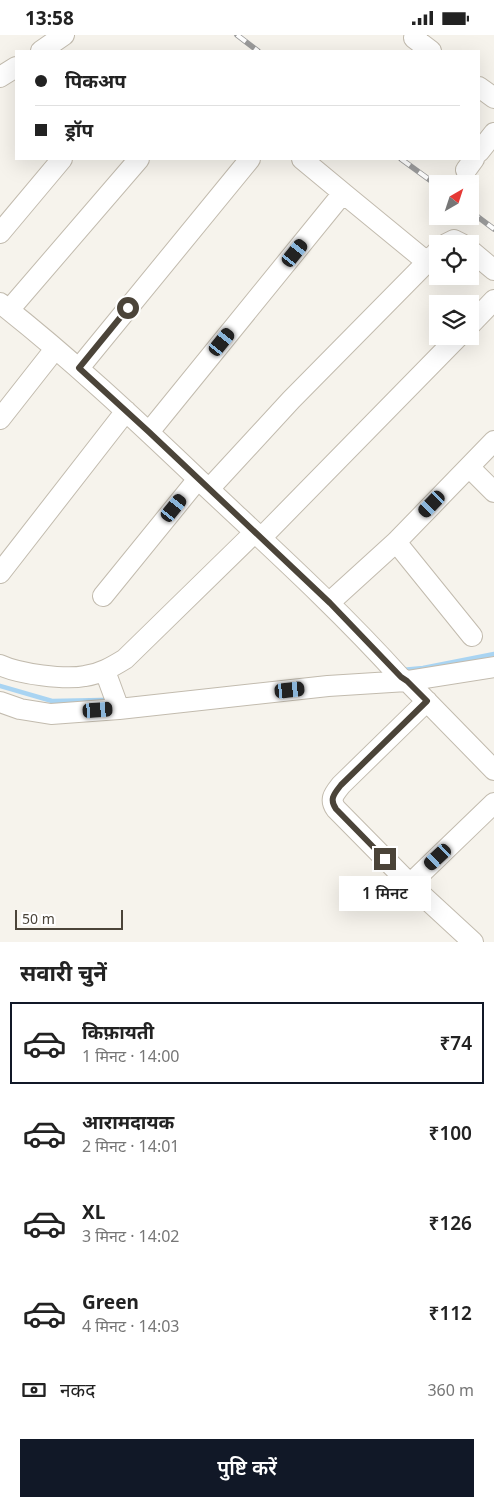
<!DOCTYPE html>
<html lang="hi">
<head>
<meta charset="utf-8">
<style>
	body { margin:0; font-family:"Noto Sans","Noto Sans Devanagari",sans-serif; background:#f6f6f6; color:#222; height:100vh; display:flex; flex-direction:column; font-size:19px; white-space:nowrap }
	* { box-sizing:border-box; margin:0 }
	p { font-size:16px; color:#767676 }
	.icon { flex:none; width:28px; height:28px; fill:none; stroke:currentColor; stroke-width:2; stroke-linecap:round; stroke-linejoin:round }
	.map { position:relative; height:907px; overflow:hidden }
	.panel { display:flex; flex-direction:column; background:#fff; flex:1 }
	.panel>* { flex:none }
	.hud { position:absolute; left:15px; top:15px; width:465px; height:110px; border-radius:0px; box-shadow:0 5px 20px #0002; display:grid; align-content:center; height:110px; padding:0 20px; background:#fff }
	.needle { width:32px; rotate:39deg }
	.fabs { position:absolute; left:429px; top:140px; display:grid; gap:10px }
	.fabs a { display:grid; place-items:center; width:50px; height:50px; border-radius:0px; background:#fff; box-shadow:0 5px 20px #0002; font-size:25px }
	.scale { position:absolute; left:15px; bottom:12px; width:108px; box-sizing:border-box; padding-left:5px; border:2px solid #4b4439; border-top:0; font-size:14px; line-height:18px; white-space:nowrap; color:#4b4439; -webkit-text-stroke:4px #fff; paint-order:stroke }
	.end { position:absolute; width:22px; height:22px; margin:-11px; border:6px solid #4b4439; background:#fff; box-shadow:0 0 0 2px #fff }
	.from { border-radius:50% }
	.bubble { position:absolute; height:35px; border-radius:0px; background:#fff; box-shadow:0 5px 20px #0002; font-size:16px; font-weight:600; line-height:35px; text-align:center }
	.car { position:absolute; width:15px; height:30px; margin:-15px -8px; border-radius:6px; box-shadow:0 0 4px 1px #0007; background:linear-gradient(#222 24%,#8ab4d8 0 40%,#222 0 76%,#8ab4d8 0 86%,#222 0) }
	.hud b { display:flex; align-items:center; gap:18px; height:48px; font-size:19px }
	.hud b+b { border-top:1px solid #e0e0e0 }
	.hud i { width:12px; height:12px; background:#222 }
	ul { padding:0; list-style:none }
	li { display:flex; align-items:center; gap:15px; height:82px; margin:0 10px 8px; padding:0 10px; border:2px solid transparent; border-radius:0px }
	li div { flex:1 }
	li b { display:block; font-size:19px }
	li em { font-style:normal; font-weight:600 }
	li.selected { border-color:#111827 }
	li>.icon { width:45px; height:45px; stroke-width:1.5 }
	h2 { padding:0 20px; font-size:22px; line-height:60px }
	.pay { display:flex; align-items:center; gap:12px; height:55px; padding:0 20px; font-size:19px }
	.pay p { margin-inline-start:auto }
	.primary-button { display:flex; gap:10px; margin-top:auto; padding:10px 20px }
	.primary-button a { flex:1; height:58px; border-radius:0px; background:#111827; color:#fff; font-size:20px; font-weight:600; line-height:58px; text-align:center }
	.status { display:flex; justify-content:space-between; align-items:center; height:35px; padding:0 25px; background:#fff; direction:ltr }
	.status svg { height:14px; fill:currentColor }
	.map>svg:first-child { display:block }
</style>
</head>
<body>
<div class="status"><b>13:58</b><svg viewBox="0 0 49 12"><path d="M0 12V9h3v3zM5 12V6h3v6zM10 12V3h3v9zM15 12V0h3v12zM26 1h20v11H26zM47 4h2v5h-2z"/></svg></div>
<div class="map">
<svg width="494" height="907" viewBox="0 0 494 907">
	<rect width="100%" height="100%" fill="#f6f3ec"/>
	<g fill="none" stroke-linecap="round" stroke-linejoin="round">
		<path stroke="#a9d4f2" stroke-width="4.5" d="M402,635L423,633L494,619
			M0,651L52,666L103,665"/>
		<g stroke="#c2bbae" stroke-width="22">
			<path id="minor" d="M417,0L414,3L431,16
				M41,16L64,0
				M0,42L16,32
				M479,52L494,63
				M479,117L494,98
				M466,135L474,124
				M343,158L427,227
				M0,198L62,124
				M446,209L454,205L462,209
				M470,215L494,235
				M0,268C70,323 134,383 198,444C267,509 337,572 401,643L407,646L494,632
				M9,275L139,124
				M470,290L494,265
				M79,333L250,124
				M0,384L55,314
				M149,397L343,158L302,124
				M469,432L494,457
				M209,454L291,365L438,216
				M261,503L459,301
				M396,507L472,601
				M0,538L126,376
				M103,561L198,444
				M330,567L396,507L494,406
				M0,630C19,639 65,645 85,641C100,639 112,632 125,624L255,497
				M105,636L119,674
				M427,666L341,750C334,759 329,764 336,774L410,849L473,907
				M0,667L20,674L51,679L119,674L328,651L407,646L494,735
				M410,849L494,768"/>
		</g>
		<use href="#minor" stroke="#fff" stroke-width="20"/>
		<g stroke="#9a9a9a" stroke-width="5.5">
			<path id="rail" d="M237,0L258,16
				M401,124L438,151
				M470,176L494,194"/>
		</g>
		<use href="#rail" stroke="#fff" stroke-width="4" stroke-dasharray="11" stroke-linecap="butt"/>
	</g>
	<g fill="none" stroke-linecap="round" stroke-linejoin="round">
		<path stroke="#4b4439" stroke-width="6" d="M128,273L79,333L149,397L330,568L401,642L407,646L427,666L341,750C334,759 329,764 336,774L385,824"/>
	</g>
</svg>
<div class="fabs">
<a><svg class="needle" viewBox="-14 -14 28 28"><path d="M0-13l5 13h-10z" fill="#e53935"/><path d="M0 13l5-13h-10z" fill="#767676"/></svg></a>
<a><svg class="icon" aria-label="locate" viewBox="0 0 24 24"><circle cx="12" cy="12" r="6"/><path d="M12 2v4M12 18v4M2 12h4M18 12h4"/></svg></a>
<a><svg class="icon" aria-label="layers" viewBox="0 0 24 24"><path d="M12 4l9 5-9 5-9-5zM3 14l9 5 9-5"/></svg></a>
</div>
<div class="scale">50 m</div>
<i class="end from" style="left:128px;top:273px"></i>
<i class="end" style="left:385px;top:824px"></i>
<div class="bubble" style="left:339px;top:841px;width:92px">1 मिनट</div>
<i class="car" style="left:295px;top:218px;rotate:39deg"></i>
<i class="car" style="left:222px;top:307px;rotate:39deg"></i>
<i class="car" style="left:432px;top:469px;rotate:224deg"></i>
<i class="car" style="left:174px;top:473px;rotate:39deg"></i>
<i class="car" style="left:290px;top:655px;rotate:84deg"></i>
<i class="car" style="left:98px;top:675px;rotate:86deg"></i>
<i class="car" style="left:438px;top:822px;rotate:227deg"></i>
<div class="hud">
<b><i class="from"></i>पिकअप</b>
<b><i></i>ड्रॉप</b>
</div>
</div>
<section class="panel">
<h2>सवारी चुनें</h2>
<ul>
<li class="selected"><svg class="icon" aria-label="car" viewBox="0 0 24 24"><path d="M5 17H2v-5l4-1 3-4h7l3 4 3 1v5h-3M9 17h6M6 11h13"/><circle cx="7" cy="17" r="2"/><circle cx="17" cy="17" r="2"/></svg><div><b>किफ़ायती</b><p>1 मिनट · 14:00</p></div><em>₹74</em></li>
<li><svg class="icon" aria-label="car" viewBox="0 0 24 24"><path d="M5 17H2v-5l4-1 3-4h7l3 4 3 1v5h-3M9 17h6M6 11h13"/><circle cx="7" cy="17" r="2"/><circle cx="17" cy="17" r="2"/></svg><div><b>आरामदायक</b><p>2 मिनट · 14:01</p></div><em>₹100</em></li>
<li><svg class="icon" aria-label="car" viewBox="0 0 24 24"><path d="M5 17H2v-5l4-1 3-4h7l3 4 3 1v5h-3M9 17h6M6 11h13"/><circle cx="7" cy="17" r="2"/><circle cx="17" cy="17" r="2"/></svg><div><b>XL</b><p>3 मिनट · 14:02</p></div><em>₹126</em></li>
<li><svg class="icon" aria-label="car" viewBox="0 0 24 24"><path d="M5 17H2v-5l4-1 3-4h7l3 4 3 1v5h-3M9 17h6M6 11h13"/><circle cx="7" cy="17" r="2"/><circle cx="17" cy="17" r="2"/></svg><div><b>Green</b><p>4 मिनट · 14:03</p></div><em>₹112</em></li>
</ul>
<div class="pay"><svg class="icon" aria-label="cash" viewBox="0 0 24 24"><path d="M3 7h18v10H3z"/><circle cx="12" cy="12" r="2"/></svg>नकद<p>360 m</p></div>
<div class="primary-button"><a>पुष्टि करें</a></div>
</section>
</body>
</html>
